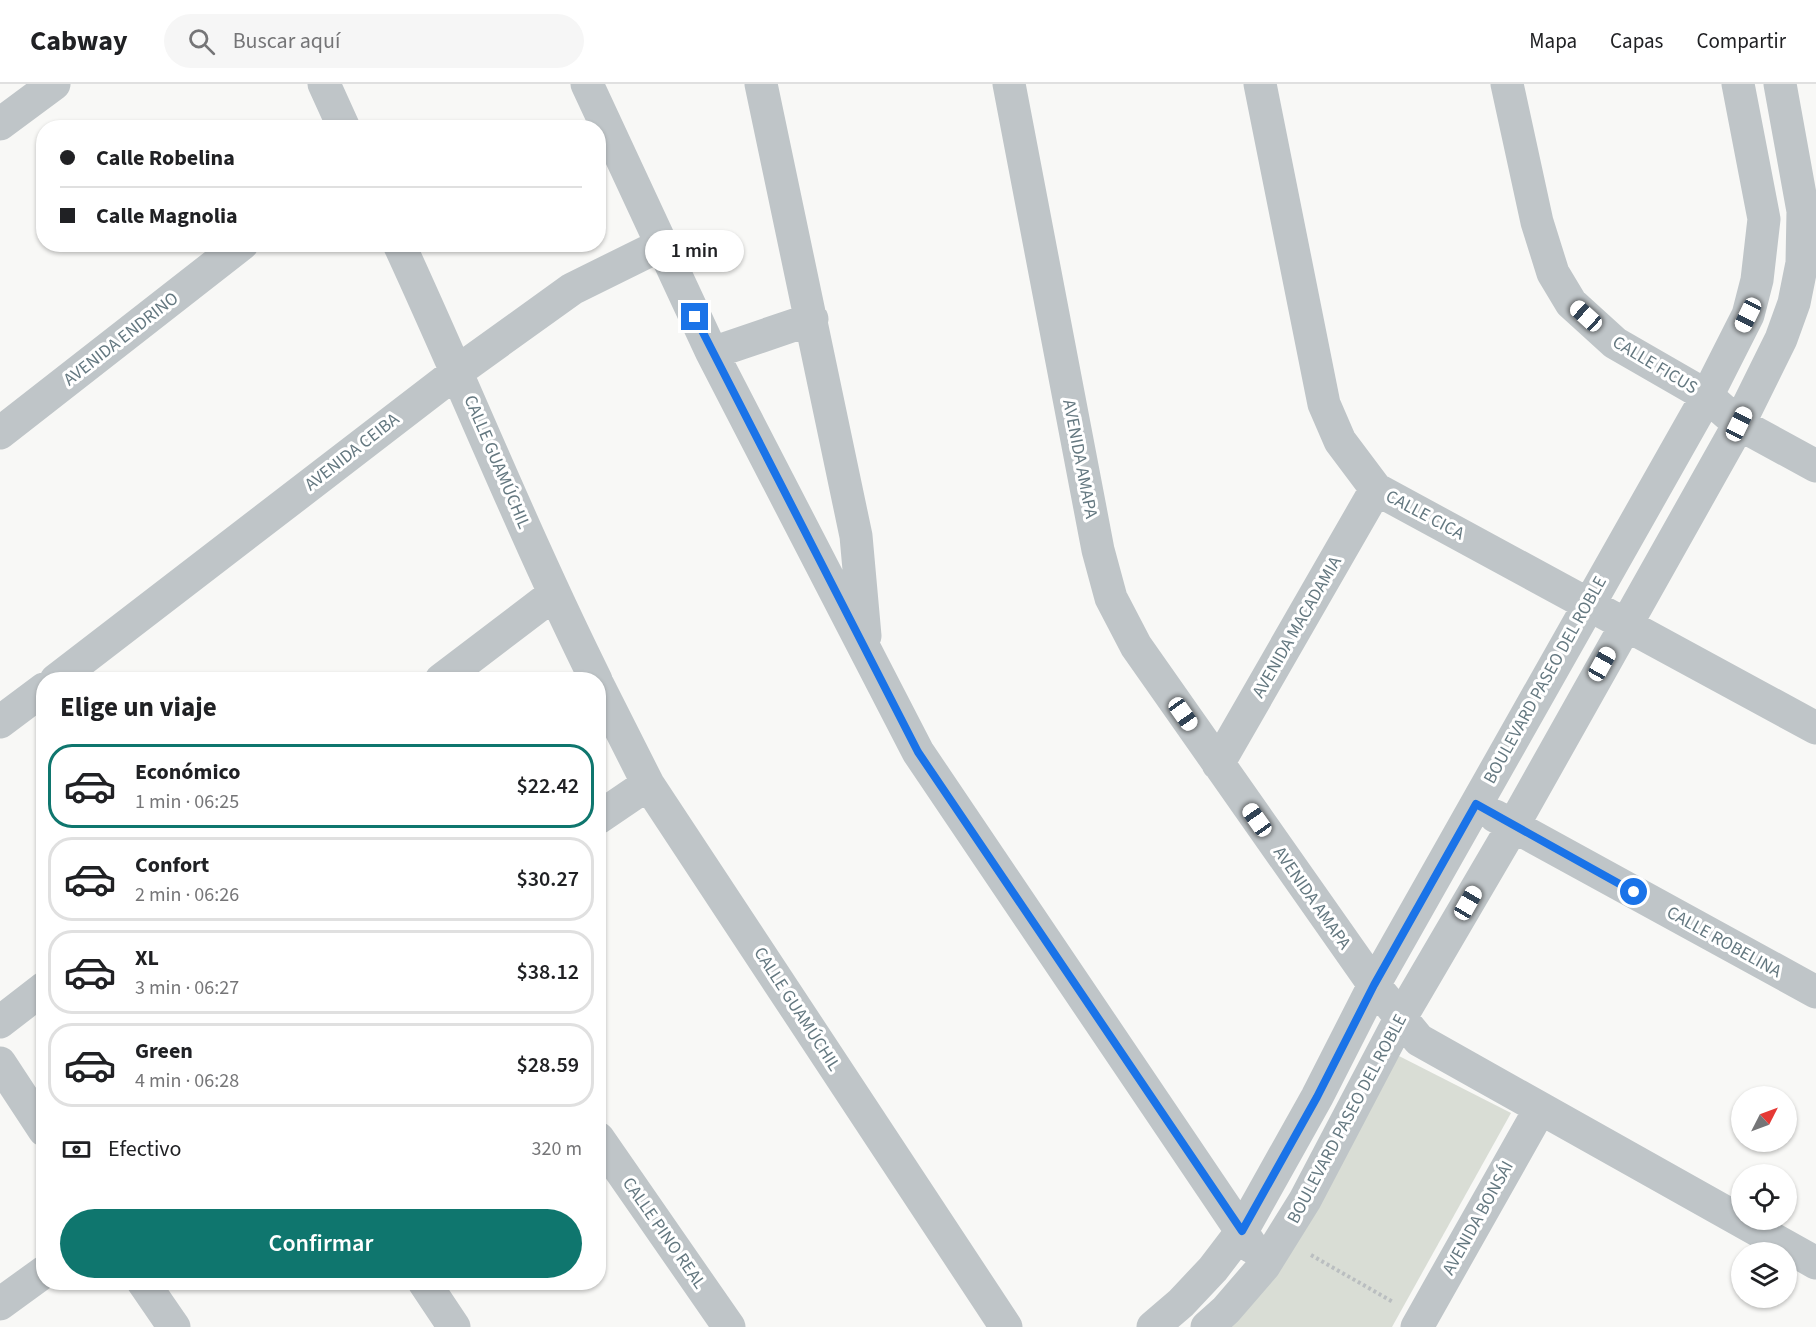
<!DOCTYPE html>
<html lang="es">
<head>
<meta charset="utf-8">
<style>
	body { margin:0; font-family:"Source Sans 3",sans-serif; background:#f6f6f6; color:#202124; height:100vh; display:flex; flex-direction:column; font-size:22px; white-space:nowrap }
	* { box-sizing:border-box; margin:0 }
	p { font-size:20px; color:#757577 }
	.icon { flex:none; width:33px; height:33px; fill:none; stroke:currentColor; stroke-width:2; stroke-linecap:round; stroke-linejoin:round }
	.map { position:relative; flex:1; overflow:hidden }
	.panel { position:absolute; left:36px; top:588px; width:570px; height:618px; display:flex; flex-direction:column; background:#fff; border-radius:24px; box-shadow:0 2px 4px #0004 }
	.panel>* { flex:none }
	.guide { position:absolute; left:36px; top:36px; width:570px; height:132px; border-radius:24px; box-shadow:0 2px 4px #0004; display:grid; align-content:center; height:132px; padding:0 24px; background:#fff }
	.needle { width:39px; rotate:48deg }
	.buttons { position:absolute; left:1731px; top:1002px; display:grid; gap:12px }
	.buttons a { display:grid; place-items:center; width:66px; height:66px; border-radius:50%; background:#fff; box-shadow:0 2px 4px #0004; font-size:30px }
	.end { position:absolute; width:27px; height:27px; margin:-14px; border:8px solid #1a73e8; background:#fff; box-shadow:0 0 0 3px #fff }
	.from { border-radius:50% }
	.bubble { position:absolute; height:42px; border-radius:21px; background:#fff; box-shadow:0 2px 4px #0004; font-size:20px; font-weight:600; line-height:42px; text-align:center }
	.car { position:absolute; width:18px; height:36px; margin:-18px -9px; border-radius:8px; box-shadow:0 0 4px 2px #0007; background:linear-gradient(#fff 24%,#345 0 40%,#fff 0 76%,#345 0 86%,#fff 0) }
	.guide b { display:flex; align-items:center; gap:21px; height:57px; font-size:22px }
	.guide b+b { border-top:2px solid #e0e0e0 }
	.guide i { width:15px; height:15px; background:#202124 }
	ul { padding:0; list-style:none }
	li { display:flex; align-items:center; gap:18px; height:84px; margin:0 12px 9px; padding:0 12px; border:3px solid #e0e0e0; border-radius:24px }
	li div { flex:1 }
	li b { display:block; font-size:22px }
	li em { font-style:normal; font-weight:600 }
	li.selected { border-color:#0f766e }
	li>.icon { width:54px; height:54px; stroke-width:1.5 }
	h2 { padding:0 24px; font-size:27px; line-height:72px }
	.pay { display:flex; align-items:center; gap:15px; height:66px; padding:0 24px; font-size:22px }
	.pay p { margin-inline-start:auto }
	.cta { display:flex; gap:12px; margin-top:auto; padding:12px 24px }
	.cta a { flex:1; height:69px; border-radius:36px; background:#0f766e; color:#fff; font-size:24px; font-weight:600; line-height:69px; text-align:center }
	header { display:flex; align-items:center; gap:36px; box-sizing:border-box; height:84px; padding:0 30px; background:#fff; border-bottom:2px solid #e0e0e0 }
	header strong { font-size:28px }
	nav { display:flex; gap:33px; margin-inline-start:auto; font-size:21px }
	.search { width:420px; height:54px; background:#f6f6f6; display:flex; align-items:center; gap:15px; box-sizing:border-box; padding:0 21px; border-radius:33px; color:#757577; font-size:22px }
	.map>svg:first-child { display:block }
</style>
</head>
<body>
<header>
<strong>Cabway</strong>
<div class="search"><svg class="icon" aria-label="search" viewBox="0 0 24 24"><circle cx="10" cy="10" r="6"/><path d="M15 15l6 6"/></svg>Buscar aquí</div>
<nav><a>Mapa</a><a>Capas</a><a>Compartir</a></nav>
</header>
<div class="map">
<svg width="1816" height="1243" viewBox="0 0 1816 1243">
	<rect width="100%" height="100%" fill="#f8f8f6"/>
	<path fill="#d9ddd5" d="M1399,972L1511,1029L1392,1243H1213Z"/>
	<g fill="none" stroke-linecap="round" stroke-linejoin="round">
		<path stroke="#babec0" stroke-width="4" stroke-dasharray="3 3" stroke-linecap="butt" d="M1311,1171L1393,1218"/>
		<path stroke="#bfc5c8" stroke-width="33" d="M324,0L344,44
			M587,0L712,269L918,668L1252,1163
			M761,0L856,452L865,552
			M1009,0L1098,466L1111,514L1136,562L1374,901L1419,956L1816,1179
			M1260,0L1324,320L1340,357L1376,405L1816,644
			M1507,0L1537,138L1553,189L1571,219L1615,259L1707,312L1739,340L1816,382
			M0,40L54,0
			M399,160C466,305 525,453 596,596
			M712,269L812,235
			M0,349L242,160
			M56,596L458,287L572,205L661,161
			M441,596L554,510
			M598,601L648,700L1006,1243
			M0,638L44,605
			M1218,680L1376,405
			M1495,732L1816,908
			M598,734L648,700
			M0,938L44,904
			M0,979L44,1046
			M598,1054L729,1243
			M143,1198L174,1243
			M424,1198L454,1243
			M0,1220L44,1188
			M1153,1243L1181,1219L1213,1185L1242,1147L1317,1013L1374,901L1707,312L1748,231L1757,196L1764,135L1738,0
			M1207,1243L1226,1226L1264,1182L1305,1116L1400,935L1513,742L1739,340L1781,255L1794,219L1802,179L1803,127L1780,0
			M1417,1243L1540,1025"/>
	</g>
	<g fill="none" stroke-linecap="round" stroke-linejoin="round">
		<path stroke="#1a73e8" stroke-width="8" d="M695,233L918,668L1242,1147L1317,1013L1374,901L1476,720L1634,808"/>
	</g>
	<g text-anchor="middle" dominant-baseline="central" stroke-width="6" stroke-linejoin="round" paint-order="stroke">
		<g font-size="18" fill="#647880" stroke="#fff">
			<text transform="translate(121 255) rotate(-38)">AVENIDA ENDRINO</text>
			<text transform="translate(1655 281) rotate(31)">CALLE FICUS</text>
			<text transform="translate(352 368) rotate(-38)">AVENIDA CEIBA</text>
			<text transform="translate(1080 375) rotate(79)">AVENIDA AMAPA</text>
			<text transform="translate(497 378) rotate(67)">CALLE GUAMÚCHIL</text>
			<text transform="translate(1425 431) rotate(28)">CALLE CICA</text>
			<text transform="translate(1297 543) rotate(-60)">AVENIDA MACADAMIA</text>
			<text transform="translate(1545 596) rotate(-61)">BOULEVARD PASEO DEL ROBLE</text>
			<text transform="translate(1312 814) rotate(55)">AVENIDA AMAPA</text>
			<text transform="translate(1724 858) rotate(29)">CALLE ROBELINA</text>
			<text transform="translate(797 925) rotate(57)">CALLE GUAMÚCHIL</text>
			<text transform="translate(1347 1035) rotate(-62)">BOULEVARD PASEO DEL ROBLE</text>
			<text transform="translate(1478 1134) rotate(-61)">AVENIDA BONSÁI</text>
			<text transform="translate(664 1149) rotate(55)">CALLE PINO REAL</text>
		</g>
	</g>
</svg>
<div class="buttons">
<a><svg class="needle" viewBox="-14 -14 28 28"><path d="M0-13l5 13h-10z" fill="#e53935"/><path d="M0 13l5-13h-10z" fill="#757577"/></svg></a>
<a><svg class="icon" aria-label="locate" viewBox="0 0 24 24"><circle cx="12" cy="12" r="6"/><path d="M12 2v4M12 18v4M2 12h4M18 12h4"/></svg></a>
<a><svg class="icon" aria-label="layers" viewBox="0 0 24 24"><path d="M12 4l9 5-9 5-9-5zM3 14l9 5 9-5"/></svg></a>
</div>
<i class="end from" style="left:1634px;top:808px"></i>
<i class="end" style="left:695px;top:233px"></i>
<div class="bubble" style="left:645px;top:146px;width:99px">1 min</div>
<i class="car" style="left:1748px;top:231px;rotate:206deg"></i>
<i class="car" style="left:1586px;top:232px;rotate:312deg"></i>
<i class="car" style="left:1739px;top:340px;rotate:26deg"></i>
<i class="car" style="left:1602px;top:580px;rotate:29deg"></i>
<i class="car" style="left:1183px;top:630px;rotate:145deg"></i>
<i class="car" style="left:1257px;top:736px;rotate:325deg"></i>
<i class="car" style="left:1468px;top:819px;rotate:30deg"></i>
<div class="guide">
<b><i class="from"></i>Calle Robelina</b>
<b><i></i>Calle Magnolia</b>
</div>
<section class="panel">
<h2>Elige un viaje</h2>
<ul>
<li class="selected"><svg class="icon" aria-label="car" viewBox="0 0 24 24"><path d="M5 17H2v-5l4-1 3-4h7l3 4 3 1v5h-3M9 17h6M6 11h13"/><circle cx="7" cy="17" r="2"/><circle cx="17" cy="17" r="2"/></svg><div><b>Económico</b><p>1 min · 06:25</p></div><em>$22.42</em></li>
<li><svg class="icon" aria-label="car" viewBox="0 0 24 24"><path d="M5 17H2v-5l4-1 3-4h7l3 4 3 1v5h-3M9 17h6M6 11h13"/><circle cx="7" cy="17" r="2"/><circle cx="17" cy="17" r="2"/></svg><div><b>Confort</b><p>2 min · 06:26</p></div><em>$30.27</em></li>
<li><svg class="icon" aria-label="car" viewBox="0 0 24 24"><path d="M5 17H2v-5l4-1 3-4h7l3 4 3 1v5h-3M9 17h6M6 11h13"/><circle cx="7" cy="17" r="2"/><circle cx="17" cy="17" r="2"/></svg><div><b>XL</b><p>3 min · 06:27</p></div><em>$38.12</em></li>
<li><svg class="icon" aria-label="car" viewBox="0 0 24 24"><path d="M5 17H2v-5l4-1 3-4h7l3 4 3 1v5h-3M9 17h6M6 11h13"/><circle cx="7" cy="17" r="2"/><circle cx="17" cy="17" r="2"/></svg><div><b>Green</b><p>4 min · 06:28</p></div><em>$28.59</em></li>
</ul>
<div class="pay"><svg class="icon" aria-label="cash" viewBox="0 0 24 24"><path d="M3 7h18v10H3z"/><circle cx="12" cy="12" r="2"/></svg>Efectivo<p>320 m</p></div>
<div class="cta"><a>Confirmar</a></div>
</section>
</div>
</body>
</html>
